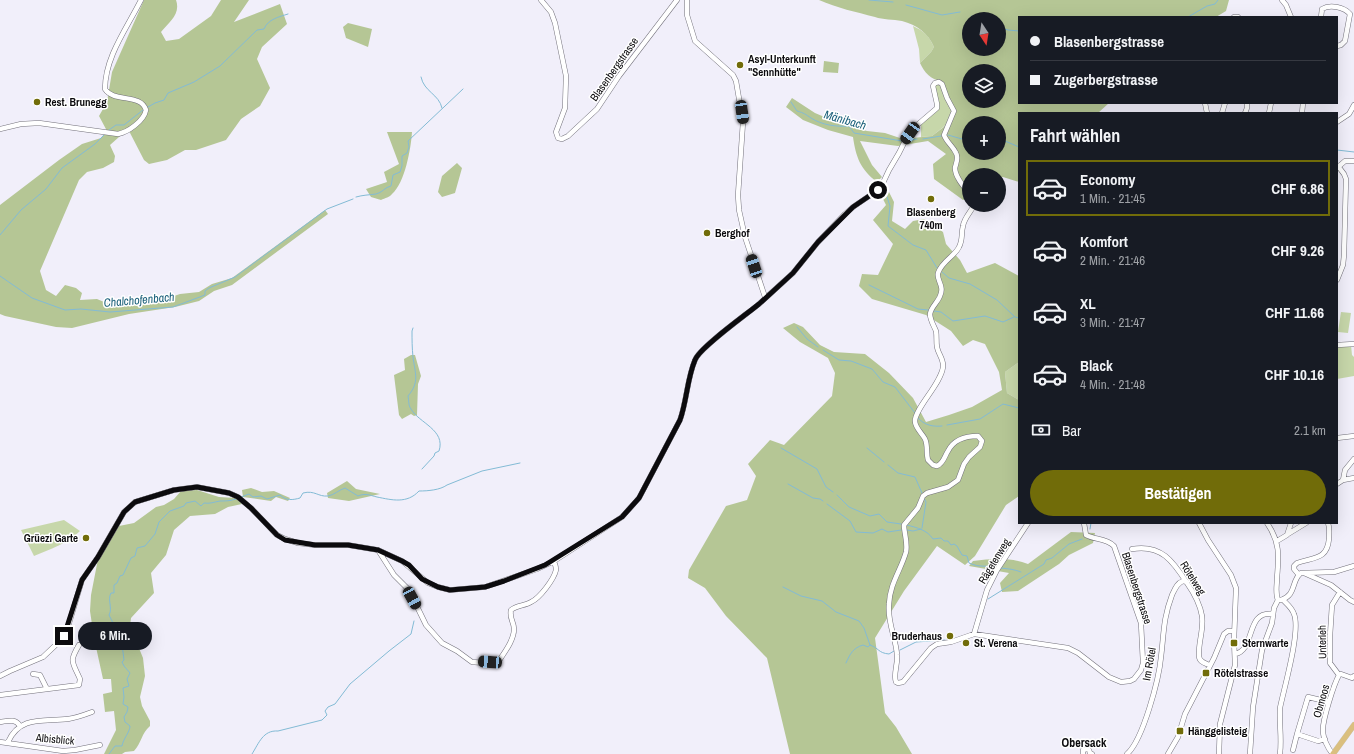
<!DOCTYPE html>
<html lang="de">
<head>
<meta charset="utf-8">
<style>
	body { margin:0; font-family:"Archivo Narrow",sans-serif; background:#20242c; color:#f1f3f6; height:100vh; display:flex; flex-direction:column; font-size:15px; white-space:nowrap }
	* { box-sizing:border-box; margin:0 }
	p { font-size:13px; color:#9ea1a6 }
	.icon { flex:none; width:22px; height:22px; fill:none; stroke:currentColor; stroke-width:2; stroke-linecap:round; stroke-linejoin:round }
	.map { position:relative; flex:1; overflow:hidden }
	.side { position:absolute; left:1018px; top:112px; width:320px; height:412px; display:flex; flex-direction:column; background:#171b24; border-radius:0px; box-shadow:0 4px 16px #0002 }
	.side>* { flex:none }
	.hud { position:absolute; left:1018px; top:16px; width:320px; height:88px; border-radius:0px; box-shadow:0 4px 16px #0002; display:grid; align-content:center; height:88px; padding:0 12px; background:#171b24 }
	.needle { width:26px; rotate:168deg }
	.tools { position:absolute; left:962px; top:12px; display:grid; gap:8px }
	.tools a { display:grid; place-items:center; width:44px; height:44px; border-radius:50%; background:#171b24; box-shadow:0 4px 16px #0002; font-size:20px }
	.end { position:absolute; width:18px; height:18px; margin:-9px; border:5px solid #0c0b0e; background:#fff; box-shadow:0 0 0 2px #fff }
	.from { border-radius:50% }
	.bubble { position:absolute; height:28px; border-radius:14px; background:#171b24; box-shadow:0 4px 16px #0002; font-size:13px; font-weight:700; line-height:28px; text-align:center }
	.car { position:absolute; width:12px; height:24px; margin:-12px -6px; border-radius:5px; box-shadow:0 0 3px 1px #0007; background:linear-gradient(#222 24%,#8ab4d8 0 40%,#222 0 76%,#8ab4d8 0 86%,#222 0) }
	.hud b { display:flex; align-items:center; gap:14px; height:38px; font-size:15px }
	.hud b+b { border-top:1px solid #363941 }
	.hud i { width:10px; height:10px; background:#f1f3f6 }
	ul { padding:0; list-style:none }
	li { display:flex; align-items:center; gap:12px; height:56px; margin:0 8px 6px; padding:0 4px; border:2px solid transparent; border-radius:0px }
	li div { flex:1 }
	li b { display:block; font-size:15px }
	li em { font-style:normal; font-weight:700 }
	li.on { border-color:#716c09 }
	li>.icon { width:36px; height:36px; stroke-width:1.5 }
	h2 { padding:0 12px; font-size:18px; line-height:48px }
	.pay { display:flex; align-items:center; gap:10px; height:44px; padding:0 12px; font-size:15px }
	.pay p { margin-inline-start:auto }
	.primary-button { display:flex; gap:8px; margin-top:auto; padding:8px 12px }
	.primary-button a { flex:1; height:46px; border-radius:24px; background:#716c09; color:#fff; font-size:16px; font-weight:700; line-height:46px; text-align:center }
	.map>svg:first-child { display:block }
</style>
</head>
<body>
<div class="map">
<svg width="1354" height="754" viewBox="0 0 1354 754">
	<rect width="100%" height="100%" fill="#f1effa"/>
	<path fill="#c7d7aa" d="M913,26C924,31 929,36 934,47L931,52L920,63L919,49Z
		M937,84L941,86L952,110V114L947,124L932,136L921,137V124L936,112L935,86Z
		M1341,312L1351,313L1348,333L1338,332Z
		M1351,345L1352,355L1354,357V376L1337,379V346Z
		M1019,362V400L1007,393L1005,372Z
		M64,520L80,531C67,544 50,549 34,556L21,530Z"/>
	<path fill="#b5c695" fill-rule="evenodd" d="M144,0H176C181,14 169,22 161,32L166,41L179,39L211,16L221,0H249L234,22L280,4L287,24L262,47L257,59L270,88L260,106L241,119L226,140L196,150H185L167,160L149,164L144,160L128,129L110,145L115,156L114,162L103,168L87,172L79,180L40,271L46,290L56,296L65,285L76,288L82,293L80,300L97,299L111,305L135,300L147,305L180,294L199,292L212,284L232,278L325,210L328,214L232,285L214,291L199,301L175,307L129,314L72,328L56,327L5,316L0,314V205L59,160L82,144L101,138L107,131L99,116L107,102L112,72Z
		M819,0H1229L1226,11L1216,17H1019V103H1109L1098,113H1019V182L1003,177H999V175H969V198L963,200L934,179L933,164L946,154L928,141L898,146L860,141L872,165L882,177L877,182C860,169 856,157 853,137L828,130L803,120L786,107L792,98L815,113L841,124L867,131L885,133L903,139L932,136L945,126L948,127L956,112L941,81C931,80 924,72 920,63L931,52L934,47C928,33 917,25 902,21C893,19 883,20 875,17C856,12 837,8 819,0ZM969,19H999V49H969ZM969,71H999V101H969ZM969,123H999V153H969Z
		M348,23L372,29L368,47L346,38L343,27Z
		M824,61L839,63L838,73L823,72Z
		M387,132H412C411,148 405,183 392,194C390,197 385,198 381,200L371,197L366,189L387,182L384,172L399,164Z
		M457,163L462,168L455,193L442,197L438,192L442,176Z
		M889,192L894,202L892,221L905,229L913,221L924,219L943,232L946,244L960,260L967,273L995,263L1019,276V362L1005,372L1007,393L1019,400V496L1006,505L975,556L965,565L937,546L904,591L875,638L885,713L896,727L912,754H790L767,658L726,616L705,588L688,578L689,570L726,506L747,500L756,476L748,464L770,440L784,445L832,396L835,373L828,358L800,342L783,328L794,323L803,327L820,345L834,352L865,354L889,373L913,398L926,422L949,415L972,407L1002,390L999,372L985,344L973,340L963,346L951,331L926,315L872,299L859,286L862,274L878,275L893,244L873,220L886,205L882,197Z
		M411,355H415L421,376L418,384L417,415L414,416L411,414L402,419L399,415L394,375L405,370L404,359Z
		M347,481L356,489L380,494L349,501L328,498L327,493Z
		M251,488L262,492L274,491L290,498L288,501L276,497L271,501L243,497L242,490Z
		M197,490L219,497L236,498L242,504L228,507L215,514L190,516L174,530L166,555L151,573L154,593L131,618L130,626L143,658L145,676L140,697L142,706L150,721V726C141,734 142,742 134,751L125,752L122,754H104L116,730L114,711L105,712L103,694L112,692L111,679H103L94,638L90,611L91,595L98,559L119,526L134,523L156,507L164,505L174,499L181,491Z
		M1071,532L1095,533L1093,543L1069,555L1059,564L1018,591L1002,592L1000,583L1009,573L969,566L973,561C991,559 1011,557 1028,564Z"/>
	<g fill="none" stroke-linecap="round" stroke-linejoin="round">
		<path stroke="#83bbd5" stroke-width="1" d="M869,0L893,2
			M906,5L942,15L960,12
			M972,16L976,19
			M1188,17L1207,6L1215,4L1218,0
			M999,27L1008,30L1019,31
			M421,77C424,92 439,94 442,108
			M791,102L797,111C804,113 805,114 811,118C822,125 836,127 849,126L854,133L902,141
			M148,107L155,103L164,100L168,93L194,82L220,66L257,30L264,29C268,19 279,17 288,14
			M109,130L116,125H124L143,110
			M948,135L969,141
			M923,139L941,136
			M908,141L917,139
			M999,142L1005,141L1019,147
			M1337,150L1354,152
			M356,197C363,195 369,195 376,194C382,193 385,187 391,186L393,175L400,172L402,166V156L407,153L409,147L408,141L463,89
			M887,197L890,206L888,226L913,245L926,250L937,268
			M0,235L21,210L46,189L62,168L95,144L104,135
			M942,272L949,278L970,284L997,300L1015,317L1019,318
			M0,276L32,298L65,310L81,309L110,312L173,307L205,295V291L209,288L235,277L327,209L353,199
			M869,285L918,309L928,310
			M934,311L941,312L953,321L985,316L1003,322L1014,317
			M797,327L807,339L818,347
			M413,328L412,331C412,339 412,348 413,357C415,373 420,382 408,396C409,400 408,405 411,409C419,423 446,430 439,451L435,453L434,456L422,469
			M823,350L839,360L851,361L872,369L883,382L895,387L915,413
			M918,418C924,425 933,427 942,426
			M947,425L980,419L1003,404L1019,408
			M781,448L817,469L826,487L833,492
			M867,448L884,462
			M888,465L898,473L915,477L922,493
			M788,484L813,498L820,499L823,501
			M837,495L849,507L870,516L879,514L887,522L901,524
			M241,497L249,494L253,497L261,496L267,499L280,495C286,501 293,500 300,498L303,493C315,490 318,497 328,496C334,495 339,490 345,488L358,496C365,493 369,495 377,497C392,500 407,504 419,491C428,491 440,490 447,485L482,471L520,463
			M827,504L850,521L856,532L873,533L882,529L888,532L901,530
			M907,525C918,528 927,530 933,539L941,538L944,541H948L951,545L954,544L957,546L962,555L967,556L969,563C980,568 986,565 997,567
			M922,528L926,502L924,498
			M1090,529L1091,523
			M907,530L913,531L921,529
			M1001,568C1009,569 1013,569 1021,572
			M783,587L801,596L822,601L836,612L859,621L864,628L870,645C879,648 878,653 889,654L894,651
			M988,599L1044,564L1046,560L1052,558L1069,544L1082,539
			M900,650L916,642L945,640
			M846,663C850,654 853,648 863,645L868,647L870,645
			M109,754L115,746H122C123,739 130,732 130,726L125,722L124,717L127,712L128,707L123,704L124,697L123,688L129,686L127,679L130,673L124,666L122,662L124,660L122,644L117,640L115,627L109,615C113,608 107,600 111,593H114V585L117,583L120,576L123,575L131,558L135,556L137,548L145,546L155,534L159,522L170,511L184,506L186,503L195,501L201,506L204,503C210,504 214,502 220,501C226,501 230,501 236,499
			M252,754C259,743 263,730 278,731L322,720L327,715L325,711L328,707L335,704L350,684L389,651L411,634L414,621"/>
		<g stroke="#73717b" stroke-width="5.5">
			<path id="minor" d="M541,0L551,12L555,23L566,76L565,108L556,132L558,138L562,139L568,136L597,109L619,76L677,0
				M687,0V15L695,41L733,75L736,81L743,122L738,195L739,210L745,237L765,297
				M1282,0L1286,5L1291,17
				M1234,17H1238
				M1321,17L1322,9C1330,4 1344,7 1350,14L1345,41L1341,45L1337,46
				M1205,103L1207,113
				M1222,113L1225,103
				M1245,113L1247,108V103
				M1269,113L1271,103
				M1302,113L1303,103
				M1337,122L1349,114L1354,105
				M0,129L21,124L39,123L118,134C128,132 144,121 146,110C141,93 114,103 105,89C105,57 127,28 141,0
				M1337,168L1345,161H1354
				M974,205C971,212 964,218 963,226C961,233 963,240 959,247C955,256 942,261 938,273C936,280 945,286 940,296C938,302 931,307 930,314C930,320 934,326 936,331C937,336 936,342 937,347C938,354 944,359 943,367C941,384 915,408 915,421C915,428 922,433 925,439C928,445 926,453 928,460L933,465L937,466C944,463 944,457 948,451C954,439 965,436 978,436L982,441L980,447L969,457L964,464L958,480L948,487L927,493L923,496L918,508L904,525C904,533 908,543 906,552C901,570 890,583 889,604C887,622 896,638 897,655C898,664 893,675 896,682L898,683L903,682L931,648L937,644L951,642L974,634L1068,648L1078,653L1109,677L1121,682L1130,681L1134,679L1141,670L1143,663L1141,623L1114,546C1106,538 1095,540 1086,535L1084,523
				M1337,280L1343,265L1344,255L1346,179L1344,174L1338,166
				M1337,345L1354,344
				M1337,438L1354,436
				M1343,480L1345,470L1354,459
				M1337,484L1343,480L1354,478
				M1199,523L1208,540L1231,575L1236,588L1234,640L1235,665L1220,724L1219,754
				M1267,523C1280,542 1279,555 1277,578C1277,585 1275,593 1278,600
				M1288,534L1306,523
				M1277,541L1287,535L1291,523
				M1132,549C1161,544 1173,561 1187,583C1194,593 1200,604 1202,616C1204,629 1198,643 1199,656C1199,662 1205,663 1209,665
				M378,550L394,575L409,590L426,625L442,643L457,651L472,662L497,664C503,654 514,641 514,629C514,622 509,618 511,610C517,605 525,606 531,602C540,598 554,579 556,570C556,566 555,564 554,561
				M1304,573L1331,585L1350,600L1354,602
				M1299,575L1294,569V566L1297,563C1314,557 1327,560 1329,539C1329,533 1330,528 1328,523
				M1340,592L1332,605L1330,636V663L1339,675L1341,674L1352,678L1354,676
				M1281,600C1297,595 1291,580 1301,573L1334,572L1354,566
				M974,634L987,590L997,570L1028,523
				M1235,654C1256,650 1245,610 1273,614
				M33,674L40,675L47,689
				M0,676L10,671L43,657L61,640L67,630L82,580L98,557L124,512L135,502L174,490L197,487L229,493L238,497L251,508L277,535L285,539L298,543L315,545H348L378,550L402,561L428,583L438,587L450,590L485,587L537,569L554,561L622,517L639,498L680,420C687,400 687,379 695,360C699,348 747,314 759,304L793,273L818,242L845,214L853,207L878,190L882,185L889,170L899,153L905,141L916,126L937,108V104L933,86L935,83L939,82L942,84L947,98L954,111L944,135C947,143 953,146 956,153C959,158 956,163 955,168C955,177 964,187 969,193
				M0,695L79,685L80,679C72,661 69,662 79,645
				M0,722C8,721 15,718 20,726
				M1297,734L1308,697L1329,702
				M0,742L63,751L75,750L100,745
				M8,742C20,715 44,722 68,719C76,718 84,715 92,712
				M1293,750L1297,734L1318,741L1325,739
				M1083,754V750L1087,749L1089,750L1090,753L1092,754
				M1127,754C1143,740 1159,679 1161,657C1164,633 1163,619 1172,595C1175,589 1177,583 1183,581L1187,582
				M1168,754L1178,737L1185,714L1214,658L1224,634L1228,631H1234
				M1250,754L1253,707L1262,650L1272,623L1274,608L1278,600
				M1280,754C1282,738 1279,724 1280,708C1284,688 1301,631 1294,614C1292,608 1287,604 1283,600
				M1333,754C1328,749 1323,738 1323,731C1322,721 1334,684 1339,675"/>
		</g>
		<g stroke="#cececf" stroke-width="6">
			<path id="major" d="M1333,754L1354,725"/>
		</g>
		<use href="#minor" stroke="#fff" stroke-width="4.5"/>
		<use href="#major" stroke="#dabf7f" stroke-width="5.5"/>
	</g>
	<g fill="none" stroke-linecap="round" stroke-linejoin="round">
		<path stroke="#0c0b0e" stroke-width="5" d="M64,636L82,580L98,557L124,512L135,502L174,490L197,487L229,493L238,497L251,508L277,535L285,540L315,545H348L378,550L402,561L409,565L422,579L438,587L450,590L485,587L504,581L545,565L622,517L639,498L680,420C687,400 687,379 695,360C699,348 747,314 759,304L793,273L818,242L853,207L878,190"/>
	</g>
	<g fill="#716c09" stroke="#fff" stroke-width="1.5">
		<circle cx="740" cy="65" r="4"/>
		<circle cx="37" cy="102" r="4"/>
		<circle cx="931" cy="199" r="4"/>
		<circle cx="707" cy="233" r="4"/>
		<circle cx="86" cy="538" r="4"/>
		<circle cx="950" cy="636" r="4"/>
		<circle cx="966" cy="643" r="4"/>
		<rect x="1230" y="639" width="8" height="8" rx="2"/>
		<rect x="1202" y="669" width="8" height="8" rx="2"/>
		<rect x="1176" y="727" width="8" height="8" rx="2"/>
	</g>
	<g text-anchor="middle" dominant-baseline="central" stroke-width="3" stroke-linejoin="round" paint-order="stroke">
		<g font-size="11" font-weight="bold" fill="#0c0b0e" stroke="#fff" text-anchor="start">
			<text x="748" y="59">Asyl-Unterkunft<tspan x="748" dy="13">"Sennhütte"</tspan></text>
			<text x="45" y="102">Rest. Brunegg</text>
			<text x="931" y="212" text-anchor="middle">Blasenberg<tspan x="931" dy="13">740m</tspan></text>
			<text x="715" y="233">Berghof</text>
			<text x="78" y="538" text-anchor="end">Grüezi Garte</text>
			<text x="942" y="636" text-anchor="end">Bruderhaus</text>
			<text x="974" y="643">St. Verena</text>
			<text x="1242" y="643">Sternwarte</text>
			<text x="1214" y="673">Rötelstrasse</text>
			<text x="1188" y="731">Hänggelisteig</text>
		</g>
		<g font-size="11" fill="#0c0b0e" stroke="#fff">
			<text transform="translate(614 69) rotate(-55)">Blasenbergstrasse</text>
			<text transform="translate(994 561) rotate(-59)">Rägetenweg</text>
			<text transform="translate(1193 578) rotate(58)">Rötelweg</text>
			<text transform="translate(1137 588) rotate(72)">Blasenbergstrasse</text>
			<text transform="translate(1322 642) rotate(-91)">Unterleh</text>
			<text transform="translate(1149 664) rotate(-80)">Im Rötel</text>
			<text transform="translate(1321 701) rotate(-74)">Obmoos</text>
			<text transform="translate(55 739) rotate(5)">Albisblick</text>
		</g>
		<g font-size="12" font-style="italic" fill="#175d78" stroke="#fff">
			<text transform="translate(845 120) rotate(16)">Mänibach</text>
			<text transform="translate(139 300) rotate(-5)">Chalchofenbach</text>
		</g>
		<g font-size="12" font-weight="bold" fill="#0c0b0e" stroke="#fff">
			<text x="1084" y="743">Obersack</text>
		</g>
	</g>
</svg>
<div class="tools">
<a><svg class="needle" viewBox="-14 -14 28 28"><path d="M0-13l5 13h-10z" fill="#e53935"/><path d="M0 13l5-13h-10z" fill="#9ea1a6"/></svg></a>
<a><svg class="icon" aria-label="layers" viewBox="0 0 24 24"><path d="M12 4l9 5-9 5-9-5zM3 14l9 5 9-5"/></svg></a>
<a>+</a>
<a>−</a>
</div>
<i class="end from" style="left:878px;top:190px"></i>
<i class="end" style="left:64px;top:636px"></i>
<div class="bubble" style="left:78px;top:622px;width:74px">6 Min.</div>
<i class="car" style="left:742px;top:112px;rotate:172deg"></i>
<i class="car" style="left:910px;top:133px;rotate:215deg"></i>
<i class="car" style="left:754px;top:266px;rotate:342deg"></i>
<i class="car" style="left:412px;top:598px;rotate:151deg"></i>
<i class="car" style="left:490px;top:662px;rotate:274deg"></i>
<div class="hud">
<b><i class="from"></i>Blasenbergstrasse</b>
<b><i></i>Zugerbergstrasse</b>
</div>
<section class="side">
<h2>Fahrt wählen</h2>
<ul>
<li class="on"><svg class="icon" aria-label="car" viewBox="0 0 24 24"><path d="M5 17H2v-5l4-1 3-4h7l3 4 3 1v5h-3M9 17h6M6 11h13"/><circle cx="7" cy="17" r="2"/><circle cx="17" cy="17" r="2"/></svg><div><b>Economy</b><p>1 Min. · 21:45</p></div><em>CHF 6.86</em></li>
<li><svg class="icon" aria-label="car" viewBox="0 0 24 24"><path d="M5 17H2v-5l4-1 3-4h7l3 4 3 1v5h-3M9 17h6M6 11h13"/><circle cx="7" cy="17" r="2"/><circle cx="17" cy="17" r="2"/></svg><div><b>Komfort</b><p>2 Min. · 21:46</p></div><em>CHF 9.26</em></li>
<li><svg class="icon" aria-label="car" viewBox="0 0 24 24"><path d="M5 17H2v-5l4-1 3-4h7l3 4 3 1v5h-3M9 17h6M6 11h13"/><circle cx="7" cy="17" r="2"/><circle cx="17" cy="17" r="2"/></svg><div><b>XL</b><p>3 Min. · 21:47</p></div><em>CHF 11.66</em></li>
<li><svg class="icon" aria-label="car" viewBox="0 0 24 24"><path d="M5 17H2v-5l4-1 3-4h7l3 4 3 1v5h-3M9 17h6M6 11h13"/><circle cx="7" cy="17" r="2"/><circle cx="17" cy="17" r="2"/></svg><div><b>Black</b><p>4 Min. · 21:48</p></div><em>CHF 10.16</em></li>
</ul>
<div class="pay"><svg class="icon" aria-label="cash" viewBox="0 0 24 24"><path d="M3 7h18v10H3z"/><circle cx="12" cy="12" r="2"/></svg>Bar<p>2.1 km</p></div>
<div class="primary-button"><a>Bestätigen</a></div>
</section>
</div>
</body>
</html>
